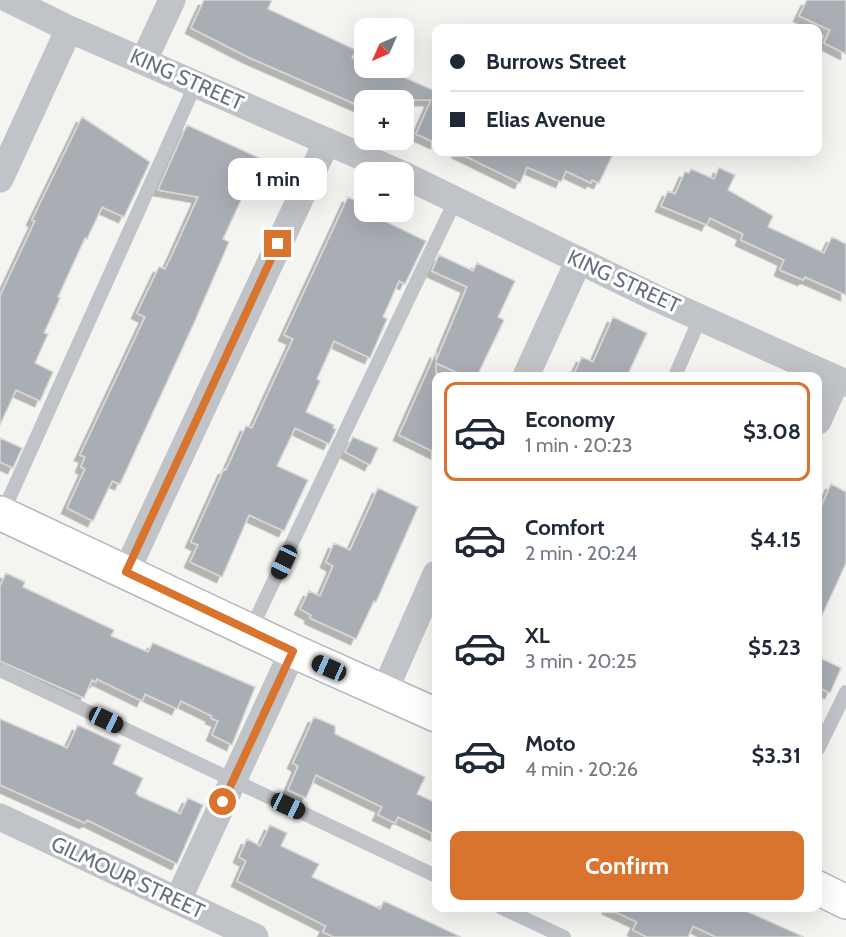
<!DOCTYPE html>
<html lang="en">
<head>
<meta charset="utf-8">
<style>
	body { margin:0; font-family:Cabin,sans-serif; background:#f2f2f3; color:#1f2937; height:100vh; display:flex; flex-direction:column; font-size:22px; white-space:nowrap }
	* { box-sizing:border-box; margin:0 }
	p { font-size:20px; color:#747a83 }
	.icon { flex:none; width:33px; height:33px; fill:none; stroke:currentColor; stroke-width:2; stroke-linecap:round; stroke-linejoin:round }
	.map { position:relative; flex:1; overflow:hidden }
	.details { position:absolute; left:432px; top:372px; width:390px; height:540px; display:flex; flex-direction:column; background:#fff; border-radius:12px; box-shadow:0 6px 24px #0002 }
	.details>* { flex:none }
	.top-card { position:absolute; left:432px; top:24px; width:390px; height:132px; border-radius:12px; box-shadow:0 6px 24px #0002; display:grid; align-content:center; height:132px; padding:0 18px; background:#fff }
	.needle { width:39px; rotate:225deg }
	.fabs { position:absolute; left:354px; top:18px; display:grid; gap:12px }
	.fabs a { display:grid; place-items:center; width:60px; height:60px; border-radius:12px; background:#fff; box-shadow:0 6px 24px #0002; font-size:30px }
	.end { position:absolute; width:27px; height:27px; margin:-14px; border:8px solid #d8742e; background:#fff; box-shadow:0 0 0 3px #fff }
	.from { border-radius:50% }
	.bubble { position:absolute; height:42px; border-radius:12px; background:#fff; box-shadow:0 6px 24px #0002; font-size:20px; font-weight:700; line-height:42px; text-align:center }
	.car { position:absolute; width:18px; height:36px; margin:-18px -9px; border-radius:8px; box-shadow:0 0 4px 2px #0007; background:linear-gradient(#222 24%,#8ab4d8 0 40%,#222 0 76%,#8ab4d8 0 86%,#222 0) }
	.top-card b { display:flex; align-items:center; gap:21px; height:57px; font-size:22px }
	.top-card b+b { border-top:2px solid #e0e1e3 }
	.top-card i { width:15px; height:15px; background:#1f2937 }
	ul { padding:10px 0 0; list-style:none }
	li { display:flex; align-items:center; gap:18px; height:99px; margin:0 12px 9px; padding:0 6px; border:3px solid transparent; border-radius:12px }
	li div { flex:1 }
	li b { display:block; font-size:22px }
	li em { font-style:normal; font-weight:700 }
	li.selected { border-color:#d8742e }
	li>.icon { width:54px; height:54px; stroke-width:1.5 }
	.action { display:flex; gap:12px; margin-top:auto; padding:12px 18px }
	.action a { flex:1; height:69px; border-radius:12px; background:#d8742e; color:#fff; font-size:24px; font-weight:700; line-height:69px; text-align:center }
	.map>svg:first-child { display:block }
</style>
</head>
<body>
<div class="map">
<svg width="846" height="937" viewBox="0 0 846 937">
	<defs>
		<filter id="shadow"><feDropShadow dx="-5.5" dy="5.5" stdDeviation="0" flood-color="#0004"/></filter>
	</defs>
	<rect width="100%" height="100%" fill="#f4f5f1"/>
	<path fill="#a9aeb5" stroke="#d6d6d4" stroke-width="1.5" filter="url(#shadow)" d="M204,0H272L268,9L356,50L352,58L364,63V68L384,71L385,69L435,91L436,87V143L416,134L431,100H364L362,107L248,57L191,28Z
		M807,0H846V54L824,43L830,30L799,16Z
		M82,117L150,162L124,217L102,207L87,239L85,238L58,297L60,298L44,333L48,334L35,363L53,372L40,401L16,390L0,425V296L35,221L32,220Z
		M187,125L268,162L256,188L248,185L223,239L229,242L194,323L120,484L112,481L93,521L67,508L85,469L81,467L85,457L80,455L145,317L137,313L159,267L165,269L171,257L198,197L158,190Z
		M457,152H614L599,183L592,180L591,183L566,171L561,182L527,167L520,183Z
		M719,168L735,175L728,190L773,216L768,227L824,253L832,237L846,244V295L805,277L803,280L780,270L784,260L741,240L743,234L710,218L707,225L661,206L668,191L675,194L685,172L689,173L691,169L714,179Z
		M348,197L364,205V212H383L380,219L426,241L405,284L399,281L383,317L387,319L370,358L334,341L317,379L320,381L306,412L334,425L333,428L336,429L329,444L295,428L277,466L308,480L284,531L249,515L222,577L190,562L198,545L191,542L224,469L226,470L246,426L252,428L293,339L284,335Z
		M439,255L473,271L477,263L515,281L498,317L504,320L477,376H465L436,363V453L399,435L436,352V361L467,287L432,271Z
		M613,317L647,333L627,376H573L582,357L593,362Z
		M353,437L378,448L370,465L345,452Z
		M0,438L22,448L13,468L0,462Z
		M831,484L846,492V563L818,624V514Z
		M378,488L418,507L376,602L374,601L356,639L310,618L311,615L300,609L309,591L320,596L333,566L326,562L334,543L350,550Z
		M6,573L25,582L23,587L114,630L111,636L148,652L153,643L255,687L232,745L212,735L218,721L211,718L212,716L181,701L177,709L145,694L142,701L97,679L96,682L92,680L84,698L0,661V586Z
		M818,657L841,668L830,693L818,687Z
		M314,717L335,726V734L425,777L417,794L436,803V835L398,817L395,823L378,815L382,807L316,775L306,798L288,790L298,766L293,763Z
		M0,719L67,748L78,725L121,745L113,764L143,778L136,793L139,796L180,814L188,798L203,805L177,864L87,820L85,823L0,785Z
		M270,825L287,833L281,846L319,864L312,877L380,909L384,901L461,937H334L323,932L326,926L237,881L246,861L239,857L247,839L260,846Z
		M607,908H739L804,937H716L693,926L688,937H647L633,930L637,922Z"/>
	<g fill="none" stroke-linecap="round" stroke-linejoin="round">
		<g stroke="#b3b6bb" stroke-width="36">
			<path id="secondary" d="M0,513L293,651L436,715
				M818,888L846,902"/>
		</g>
		<path stroke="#c0c3c7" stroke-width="14" d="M675,376L701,316
			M2,514L196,83
			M250,631L456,199
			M0,670L436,876
			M818,749L846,692
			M502,908L564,937"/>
		<path stroke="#c0c3c7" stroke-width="27" d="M10,0L69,29L397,172
			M144,60L172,0
			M404,175L656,298L846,383
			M0,179L69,29
			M526,376L579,260
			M818,421L837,379
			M126,572L327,141
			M384,692L436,574
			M0,817L255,937
			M178,900L293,651"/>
		<use href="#secondary" stroke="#fff" stroke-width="33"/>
	</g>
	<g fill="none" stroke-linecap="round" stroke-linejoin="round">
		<path stroke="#d8742e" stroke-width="8" d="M223,802L293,651L126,572L278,244"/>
	</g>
	<g text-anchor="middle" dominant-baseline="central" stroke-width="6" stroke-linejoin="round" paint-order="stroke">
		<g font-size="21" fill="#657081" stroke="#fff">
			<text transform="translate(187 79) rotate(24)">KING STREET</text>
			<text transform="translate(624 281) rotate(25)">KING STREET</text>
			<text transform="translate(128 877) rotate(25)">GILMOUR STREET</text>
		</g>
	</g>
</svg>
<div class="fabs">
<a><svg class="needle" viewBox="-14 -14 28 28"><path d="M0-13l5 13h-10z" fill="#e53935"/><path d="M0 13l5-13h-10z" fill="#747a83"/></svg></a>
<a>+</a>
<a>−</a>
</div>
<i class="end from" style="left:223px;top:802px"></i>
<i class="end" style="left:278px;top:244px"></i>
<div class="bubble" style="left:228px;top:158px;width:99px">1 min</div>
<i class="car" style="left:284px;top:562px;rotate:205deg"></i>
<i class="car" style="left:329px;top:668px;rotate:294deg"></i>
<i class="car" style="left:106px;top:720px;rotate:115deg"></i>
<i class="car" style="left:288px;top:806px;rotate:115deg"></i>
<div class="top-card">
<b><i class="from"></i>Burrows Street</b>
<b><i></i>Elias Avenue</b>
</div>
<section class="details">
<ul>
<li class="selected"><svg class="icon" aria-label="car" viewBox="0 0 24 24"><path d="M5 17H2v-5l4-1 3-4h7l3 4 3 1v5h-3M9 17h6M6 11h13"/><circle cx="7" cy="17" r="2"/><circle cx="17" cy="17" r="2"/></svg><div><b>Economy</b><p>1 min · 20:23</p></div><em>$3.08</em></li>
<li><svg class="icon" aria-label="car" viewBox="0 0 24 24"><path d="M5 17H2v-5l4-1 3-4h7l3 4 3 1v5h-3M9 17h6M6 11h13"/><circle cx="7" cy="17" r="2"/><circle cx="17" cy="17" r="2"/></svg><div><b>Comfort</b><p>2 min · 20:24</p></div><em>$4.15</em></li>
<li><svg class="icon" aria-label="car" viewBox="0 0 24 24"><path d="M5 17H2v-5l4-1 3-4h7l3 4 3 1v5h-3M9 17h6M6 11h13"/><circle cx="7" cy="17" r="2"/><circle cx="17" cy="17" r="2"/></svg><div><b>XL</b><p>3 min · 20:25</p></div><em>$5.23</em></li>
<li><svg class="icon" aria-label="car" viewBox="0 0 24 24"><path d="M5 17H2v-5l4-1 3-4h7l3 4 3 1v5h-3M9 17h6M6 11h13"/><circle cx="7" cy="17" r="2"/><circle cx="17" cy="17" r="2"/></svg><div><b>Moto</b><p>4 min · 20:26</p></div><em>$3.31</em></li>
</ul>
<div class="action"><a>Confirm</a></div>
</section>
</div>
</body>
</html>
